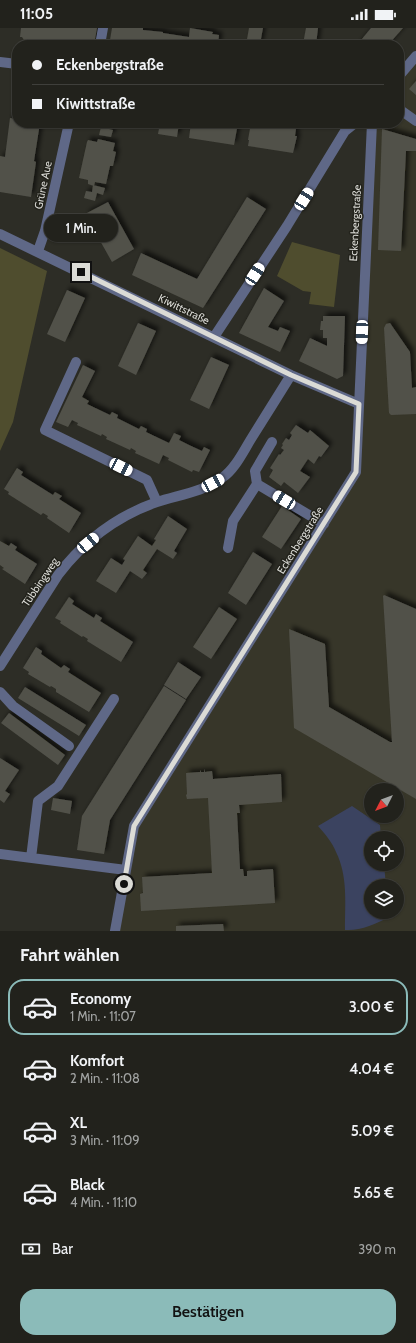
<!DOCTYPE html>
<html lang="de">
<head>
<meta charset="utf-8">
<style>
	body { margin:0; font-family:Cabin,sans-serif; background:#2e2f29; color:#f1f3f6; height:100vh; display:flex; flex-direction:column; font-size:15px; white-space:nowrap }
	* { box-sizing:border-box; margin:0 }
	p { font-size:13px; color:#a2a4a3 }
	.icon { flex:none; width:22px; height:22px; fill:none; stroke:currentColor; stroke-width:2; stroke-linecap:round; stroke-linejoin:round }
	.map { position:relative; height:903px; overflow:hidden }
	.sheet { display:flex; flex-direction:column; background:#22221c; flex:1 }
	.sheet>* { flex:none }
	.guide { position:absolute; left:12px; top:12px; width:392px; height:88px; border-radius:16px; box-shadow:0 1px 3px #0004,0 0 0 1px #3f3f3b; display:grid; align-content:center; height:88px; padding:0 20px; background:#22221c }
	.needle { width:26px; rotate:228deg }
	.buttons { position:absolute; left:364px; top:755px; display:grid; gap:8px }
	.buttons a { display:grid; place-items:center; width:40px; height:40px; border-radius:50%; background:#22221c; box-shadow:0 1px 3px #0004,0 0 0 1px #3f3f3b; font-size:20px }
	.end { position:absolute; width:18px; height:18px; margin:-9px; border:5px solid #dbdbd6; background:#111; box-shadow:0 0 0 2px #111 }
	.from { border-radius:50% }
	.bubble { position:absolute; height:28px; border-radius:14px; background:#22221c; box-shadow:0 1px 3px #0004,0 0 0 1px #3f3f3b; font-size:13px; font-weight:600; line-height:28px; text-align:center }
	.car { position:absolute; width:12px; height:24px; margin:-12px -6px; border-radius:5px; box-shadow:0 0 3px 1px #0007; background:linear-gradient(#fff 24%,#345 0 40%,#fff 0 76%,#345 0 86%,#fff 0) }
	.guide b { display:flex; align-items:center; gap:14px; height:38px; font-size:15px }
	.guide b+b { border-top:1px solid #3f3f3b }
	.guide i { width:10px; height:10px; background:#f1f3f6 }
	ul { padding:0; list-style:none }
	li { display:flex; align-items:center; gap:12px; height:56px; margin:0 8px 6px; padding:0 12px; border:2px solid transparent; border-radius:16px }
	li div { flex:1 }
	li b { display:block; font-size:15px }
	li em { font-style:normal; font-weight:600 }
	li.on { border-color:#8bbbb9 }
	li>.icon { width:36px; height:36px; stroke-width:1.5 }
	h2 { padding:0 20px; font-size:18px; line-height:48px }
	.pay { display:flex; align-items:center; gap:10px; height:44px; padding:0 20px; font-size:15px }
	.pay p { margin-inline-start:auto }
	.primary-button { display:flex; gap:8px; margin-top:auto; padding:8px 20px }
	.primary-button a { flex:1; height:46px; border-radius:16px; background:#8bbbb9; color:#111; font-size:16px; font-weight:600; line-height:46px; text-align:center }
	.status { display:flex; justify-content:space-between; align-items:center; height:28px; padding:0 20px; background:#22221c; direction:ltr }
	.status svg { height:11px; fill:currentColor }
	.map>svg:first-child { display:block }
</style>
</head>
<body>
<div class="status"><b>11:05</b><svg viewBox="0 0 49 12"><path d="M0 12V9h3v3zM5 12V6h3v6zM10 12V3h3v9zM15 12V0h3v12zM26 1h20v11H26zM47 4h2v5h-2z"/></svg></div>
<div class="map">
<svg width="416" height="903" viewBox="0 0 416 903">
	<defs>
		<filter id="shadow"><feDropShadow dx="3.5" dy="-3.5" stdDeviation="2" flood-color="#0009"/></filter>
	</defs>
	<rect width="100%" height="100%" fill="#2d2d26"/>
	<path fill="#373629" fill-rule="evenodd" d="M416,29V903H116L135,799L353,454L373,95H399V49ZM371,762H397V788H371ZM371,810H397V836H371ZM371,858H397V884H371Z"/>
	<path fill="#4f4d2e" d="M292,214L340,227L334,279L309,276L311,264L303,263L277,248Z
		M0,220L47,243L13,394L0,423Z"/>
	<path fill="#3b4360" d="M352,778L380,797L381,810H371V836H384L386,858H371V884H388L389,889C376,896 360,903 345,902C345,876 348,848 336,824C332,814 325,806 318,798Z"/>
	<path fill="#515149" filter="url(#shadow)" d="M21,0H97L94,17L68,15L67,17L58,16L57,13L40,11V12L30,11L27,12H24L22,9H20Z
		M112,0H143V2L163,4V5L189,9L190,0L213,4L212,6L219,7L218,17H114V12H110Z
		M249,0H263L260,16L259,17H246Z
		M306,0H318L316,17L303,16Z
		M371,0H403L388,17H357Z
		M416,53V67L409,61Z
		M15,56L17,57V74L12,73Z
		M10,90L17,91V95H40L34,133L36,134L31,169L0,164V128L5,129Z
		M160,95H179L177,109L158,106Z
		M191,95H238L234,117L189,110Z
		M251,95L296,101L295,108H297L293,125L248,118L249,112H248Z
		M101,99L113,102L111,109L99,107Z
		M382,101L416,111V123H406L401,223L378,222Z
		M98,111L115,115L113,123L116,124L113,138H110L106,156L95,154L94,158L88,156V152L79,150L87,114L88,112L97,114Z
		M93,157L105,160L103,167L97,165L95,173L84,170L86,163L92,164Z
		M247,169L266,181L203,280L132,247L141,225L197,251Z
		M108,174L134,221L112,234L85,186Z
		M264,260L284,273L268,299L278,303L280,299L290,303L280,324L239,305Z
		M67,262L85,270L65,314L47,306Z
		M323,288H345L343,348L337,351L299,333L310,310L327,318V310H323V302H320L321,293H323Z
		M138,295L156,303L136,347L118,338Z
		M390,295L410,324L412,360L416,359V386L391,387L389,385L384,300L386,296Z
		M211,329L229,337L209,381L190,372Z
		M83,337L95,343L82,369L89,373L87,376L110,387L112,384L118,387L117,390L139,401L141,398L147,401L146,404L169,415L174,405L181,408L179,412L189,417L202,423L204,419L210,422L199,444L193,442L192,444L168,432L169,430L163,427L159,436L135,425L136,423L131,420L130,422L106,411L107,409L102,406L101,408L77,397L78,395L72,392L68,399L56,394Z
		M296,397L308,405L310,402L329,418L321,429L319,428L314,436L308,431L300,443L310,449L298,465L284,454L281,458L269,449L273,442L270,440L279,426L280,427L284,422L281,420L283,417L282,416L286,410L289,412L292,407L290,405Z
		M17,440L23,444L21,447L53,467L55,464L62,468L59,471L81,485L69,505L47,490L48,488L43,485L41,487L8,466L9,464L4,461Z
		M282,478L301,491L281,521L262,509Z
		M168,488L187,501L174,523L177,525L173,531L157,521L143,542L147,545L142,551L130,543L116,565L96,553L111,530L122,537L125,532L123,531L138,508L152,518L156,512L154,511Z
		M0,513L9,518L11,515L17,519L15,522L37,536L25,556L2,541L4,540L0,537Z
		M253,524L272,536L246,577L228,565Z
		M384,567L416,581V771L294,700L289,601L325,616L329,679L390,714H392L383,568Z
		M69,569L74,573L72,576L94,590L96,586L102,590L100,593L133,614L121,634L87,613L88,611L83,608L82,609L60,595L61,593L55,590Z
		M219,579L237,591L211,631L193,619Z
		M36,619L42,623L41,626L61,640L64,637L70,641L68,644L101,665L89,684L56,664V661L51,658L50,659L28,646L29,644L23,640Z
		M178,634L201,649L186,671L164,657Z
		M164,658L186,672L110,792L104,826L77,822L82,788Z
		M25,659L86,697L79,708L18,670Z
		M9,685L65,727L58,737L1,695Z
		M0,730L19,742L5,763L10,766L4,775L0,772Z
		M204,741L205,744L212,743L213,751L281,746L282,774L239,777L240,785H237L240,841H243L244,848H247V843L273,841L275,875L141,883L140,866L143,865L142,849L212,845L208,770L187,771L186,767L187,766L186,745L200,744L201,742V744H204Z
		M53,770L72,773L70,786L51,782Z
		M223,896L224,903H176V898Z"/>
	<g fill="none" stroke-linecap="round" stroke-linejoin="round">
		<path stroke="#5f6887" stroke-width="10" d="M100,17L103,0
			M0,34L17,36
			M399,48L416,28
			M399,81L416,93
			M0,206L291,347L359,376
			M38,223L45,203L69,95
			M214,309L287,198L345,103L355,95
			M76,334L45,402L147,452L157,474
			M257,456L324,496
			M228,520L233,493L257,456L255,443L272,414
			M0,638L58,547C83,514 117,488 157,474C178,467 203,464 222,450C235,441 243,424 251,411C264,390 278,368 291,347
			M0,664L13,678L69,718
			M0,826L126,842
			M31,830L38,773L58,758L114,671
			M115,903L134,798L356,444L372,95"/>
	</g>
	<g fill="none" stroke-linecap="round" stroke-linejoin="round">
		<path stroke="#dbdbd6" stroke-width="5" d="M81,244L291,347L359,376L356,444L134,798L124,856"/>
	</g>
	<g text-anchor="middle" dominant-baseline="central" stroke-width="3" stroke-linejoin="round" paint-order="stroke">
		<g font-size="11" fill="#dbdbd6" stroke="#23231c">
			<text transform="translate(43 157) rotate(-78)">Grüne Aue</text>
			<text transform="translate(355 195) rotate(-87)">Eckenbergstraße</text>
			<text transform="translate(184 281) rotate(26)">Kiwittstraße</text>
			<text transform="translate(300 512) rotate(-58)">Eckenbergstraße</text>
			<text transform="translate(40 554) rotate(-56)">Tübbingweg</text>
		</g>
	</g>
</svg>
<div class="buttons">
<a><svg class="needle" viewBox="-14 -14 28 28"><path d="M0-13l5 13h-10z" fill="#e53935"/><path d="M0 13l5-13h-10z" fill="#a2a4a3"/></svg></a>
<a><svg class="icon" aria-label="locate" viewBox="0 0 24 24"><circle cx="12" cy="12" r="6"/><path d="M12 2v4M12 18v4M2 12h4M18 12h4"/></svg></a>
<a><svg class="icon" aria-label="layers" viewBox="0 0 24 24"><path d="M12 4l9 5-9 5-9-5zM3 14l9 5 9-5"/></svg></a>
</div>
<i class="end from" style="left:124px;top:856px"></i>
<i class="end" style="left:81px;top:244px"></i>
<div class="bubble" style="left:44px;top:186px;width:74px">1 Min.</div>
<i class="car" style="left:304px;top:171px;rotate:32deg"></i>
<i class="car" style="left:255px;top:246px;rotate:33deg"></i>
<i class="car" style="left:362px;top:304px;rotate:182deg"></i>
<i class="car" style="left:121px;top:439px;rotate:116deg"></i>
<i class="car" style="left:213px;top:455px;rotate:62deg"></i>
<i class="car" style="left:284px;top:472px;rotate:301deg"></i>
<i class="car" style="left:88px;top:515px;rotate:50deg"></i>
<div class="guide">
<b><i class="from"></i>Eckenbergstraße</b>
<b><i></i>Kiwittstraße</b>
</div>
</div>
<section class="sheet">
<h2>Fahrt wählen</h2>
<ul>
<li class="on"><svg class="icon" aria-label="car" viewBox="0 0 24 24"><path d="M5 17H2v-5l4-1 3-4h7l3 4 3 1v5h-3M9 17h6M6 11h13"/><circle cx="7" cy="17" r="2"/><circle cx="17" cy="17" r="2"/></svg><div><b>Economy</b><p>1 Min. · 11:07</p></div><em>3.00 €</em></li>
<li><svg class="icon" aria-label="car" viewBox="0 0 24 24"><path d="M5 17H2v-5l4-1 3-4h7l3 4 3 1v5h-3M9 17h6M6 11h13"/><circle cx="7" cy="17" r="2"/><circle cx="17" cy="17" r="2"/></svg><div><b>Komfort</b><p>2 Min. · 11:08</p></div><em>4.04 €</em></li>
<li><svg class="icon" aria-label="car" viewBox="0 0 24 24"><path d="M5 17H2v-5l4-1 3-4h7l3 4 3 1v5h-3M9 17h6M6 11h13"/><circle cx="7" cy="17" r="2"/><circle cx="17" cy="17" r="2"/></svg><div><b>XL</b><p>3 Min. · 11:09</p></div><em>5.09 €</em></li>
<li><svg class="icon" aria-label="car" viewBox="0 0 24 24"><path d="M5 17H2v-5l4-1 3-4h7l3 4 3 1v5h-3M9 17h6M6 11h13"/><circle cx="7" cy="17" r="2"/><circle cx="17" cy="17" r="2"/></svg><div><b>Black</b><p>4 Min. · 11:10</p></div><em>5.65 €</em></li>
</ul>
<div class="pay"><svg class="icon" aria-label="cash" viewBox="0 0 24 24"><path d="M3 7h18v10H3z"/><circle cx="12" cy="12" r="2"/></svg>Bar<p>390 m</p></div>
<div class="primary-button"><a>Bestätigen</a></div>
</section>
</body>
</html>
